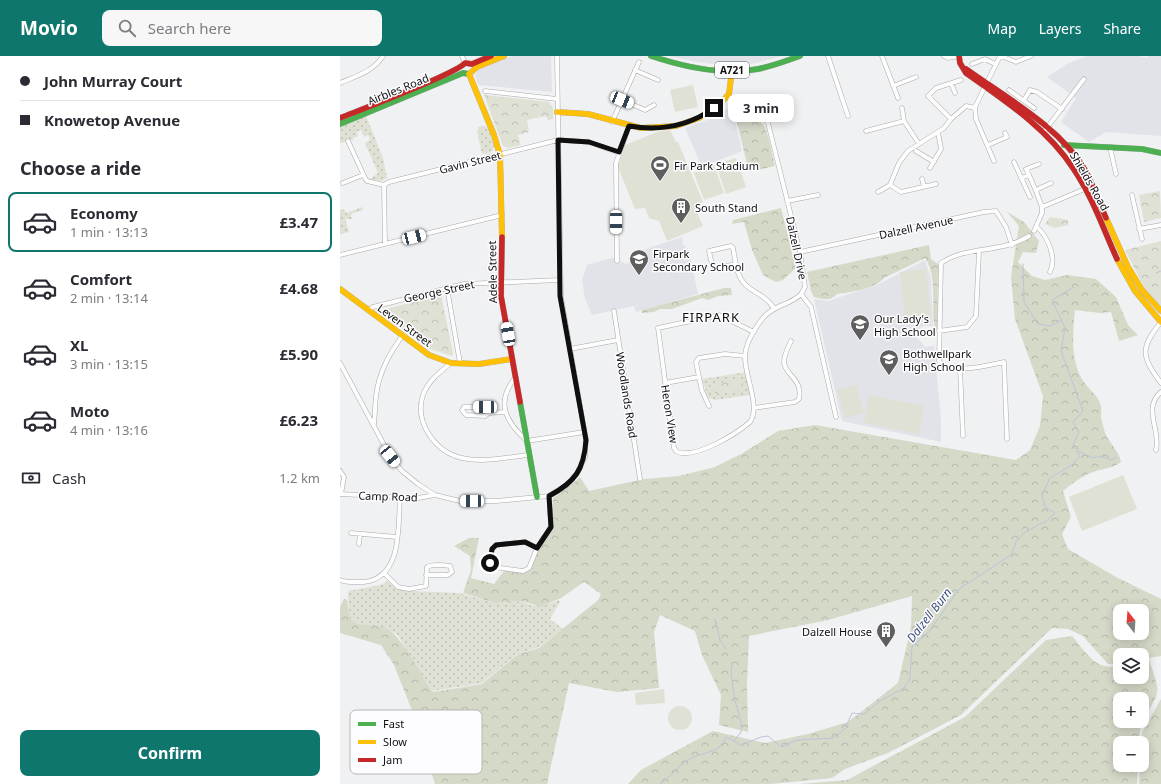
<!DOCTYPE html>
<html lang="en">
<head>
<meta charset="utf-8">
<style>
	body { margin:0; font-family:"Noto Sans",sans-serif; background:#f7f7f7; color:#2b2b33; height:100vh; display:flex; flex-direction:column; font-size:15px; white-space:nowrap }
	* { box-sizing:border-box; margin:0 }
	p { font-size:13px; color:#7c7c81 }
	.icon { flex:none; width:22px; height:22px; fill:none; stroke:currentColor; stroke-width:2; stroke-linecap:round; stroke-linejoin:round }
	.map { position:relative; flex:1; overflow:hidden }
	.panel { display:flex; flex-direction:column; background:#fff; width:340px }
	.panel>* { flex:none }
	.guide { display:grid; align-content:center; height:88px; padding:0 20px; background:#fff }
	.needle { width:26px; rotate:343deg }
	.buttons { position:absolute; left:773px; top:548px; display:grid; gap:8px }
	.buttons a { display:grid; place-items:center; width:36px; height:36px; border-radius:8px; background:#fff; box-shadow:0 2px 10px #0003; font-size:20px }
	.end { position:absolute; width:18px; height:18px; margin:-9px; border:5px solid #0f0f10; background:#fff; box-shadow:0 0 0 2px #fff }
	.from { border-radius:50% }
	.bubble { position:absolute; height:28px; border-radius:8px; background:#fff; box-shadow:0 2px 10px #0003; font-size:13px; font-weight:700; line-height:28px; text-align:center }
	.car { position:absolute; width:12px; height:24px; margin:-12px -6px; border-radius:5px; box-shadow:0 0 3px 1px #0007; background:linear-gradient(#fff 24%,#345 0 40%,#fff 0 76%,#345 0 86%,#fff 0) }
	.guide b { display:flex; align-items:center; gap:14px; height:38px; font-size:15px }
	.guide b+b { border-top:1px solid #e1e1e2 }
	.guide i { width:10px; height:10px; background:#2b2b33 }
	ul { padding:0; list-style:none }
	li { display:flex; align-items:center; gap:12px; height:60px; margin:0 8px 6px; padding:0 12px; border:2px solid transparent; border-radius:8px }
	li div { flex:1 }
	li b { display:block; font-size:15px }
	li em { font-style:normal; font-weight:700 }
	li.current { border-color:#0f766e }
	li>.icon { width:36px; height:36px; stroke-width:1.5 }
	h2 { padding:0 20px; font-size:18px; line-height:48px }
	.pay { display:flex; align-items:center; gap:10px; height:44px; padding:0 20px; font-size:15px }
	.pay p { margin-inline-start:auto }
	.action { display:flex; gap:8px; margin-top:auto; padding:8px 20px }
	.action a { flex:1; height:46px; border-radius:8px; background:#0f766e; color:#fff; font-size:16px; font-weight:700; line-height:46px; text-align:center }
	header { display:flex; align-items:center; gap:24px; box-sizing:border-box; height:56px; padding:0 20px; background:#0f766e; color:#fff }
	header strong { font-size:19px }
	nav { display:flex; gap:22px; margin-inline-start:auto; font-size:14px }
	.search { width:280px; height:36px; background:#f7f7f7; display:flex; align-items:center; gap:10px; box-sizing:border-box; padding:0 14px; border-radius:8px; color:#7c7c81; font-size:15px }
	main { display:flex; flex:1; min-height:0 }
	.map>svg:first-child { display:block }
</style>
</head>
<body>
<header>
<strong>Movio</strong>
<div class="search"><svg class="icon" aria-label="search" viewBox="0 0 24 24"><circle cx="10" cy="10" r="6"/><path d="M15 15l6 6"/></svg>Search here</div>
<nav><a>Map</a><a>Layers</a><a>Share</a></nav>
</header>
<main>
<section class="panel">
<div class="guide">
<b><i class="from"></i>John Murray Court</b>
<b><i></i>Knowetop Avenue</b>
</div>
<h2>Choose a ride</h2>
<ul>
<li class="current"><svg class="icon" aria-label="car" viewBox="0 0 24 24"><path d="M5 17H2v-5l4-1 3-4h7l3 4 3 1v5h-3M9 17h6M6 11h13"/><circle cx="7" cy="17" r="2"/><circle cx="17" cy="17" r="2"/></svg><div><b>Economy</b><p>1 min · 13:13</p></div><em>£3.47</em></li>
<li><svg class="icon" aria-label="car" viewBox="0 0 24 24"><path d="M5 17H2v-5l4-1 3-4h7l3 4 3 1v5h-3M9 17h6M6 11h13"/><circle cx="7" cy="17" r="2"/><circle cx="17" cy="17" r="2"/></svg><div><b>Comfort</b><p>2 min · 13:14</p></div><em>£4.68</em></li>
<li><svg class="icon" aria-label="car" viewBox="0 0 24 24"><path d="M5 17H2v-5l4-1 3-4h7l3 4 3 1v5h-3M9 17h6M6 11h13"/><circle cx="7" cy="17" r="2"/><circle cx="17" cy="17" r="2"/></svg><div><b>XL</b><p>3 min · 13:15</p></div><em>£5.90</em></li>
<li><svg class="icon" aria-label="car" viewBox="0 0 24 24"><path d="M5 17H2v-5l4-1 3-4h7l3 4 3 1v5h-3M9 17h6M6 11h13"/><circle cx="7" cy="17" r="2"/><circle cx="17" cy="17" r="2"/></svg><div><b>Moto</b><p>4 min · 13:16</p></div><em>£6.23</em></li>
</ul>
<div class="pay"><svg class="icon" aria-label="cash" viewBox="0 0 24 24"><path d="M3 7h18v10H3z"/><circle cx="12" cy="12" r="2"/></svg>Cash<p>1.2 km</p></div>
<div class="action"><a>Confirm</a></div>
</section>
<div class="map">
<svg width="821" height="728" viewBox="0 0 821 728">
	<defs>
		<pattern id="grass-dots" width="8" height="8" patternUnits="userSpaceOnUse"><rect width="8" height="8" fill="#dee1d4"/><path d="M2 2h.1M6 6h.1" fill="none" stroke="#bdc0b5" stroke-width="1.8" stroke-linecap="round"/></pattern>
		<pattern id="forest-crowns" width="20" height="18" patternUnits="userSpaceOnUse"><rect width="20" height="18" fill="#d5d9c8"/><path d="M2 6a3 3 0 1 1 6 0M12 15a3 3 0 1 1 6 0" fill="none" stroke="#b6b9ab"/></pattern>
		<pattern id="park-crowns" width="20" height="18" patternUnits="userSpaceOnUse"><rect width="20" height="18" fill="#dee1d4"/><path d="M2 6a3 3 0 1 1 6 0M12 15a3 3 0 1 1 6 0" fill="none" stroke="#bdc0b5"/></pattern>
	</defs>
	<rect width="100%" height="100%" fill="#f0f1f2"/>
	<path fill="#e1e3e9" d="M172,0H211L212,36L138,29L135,19L138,14Z
		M329,0H443L407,9H382L357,6Z
		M747,0H799L808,2V0H821V80L766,76L749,86L721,66L736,42L707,21L727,8Z
		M390,51L395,64L402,95L362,111L345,72L373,62Z
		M342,181L343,188L349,195L358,238L296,256L294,250L252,259L245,243L242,224L247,209L272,202L287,208L298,200L300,195Z
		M585,204L591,222L593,270H583L574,278L585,291L594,290L601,362V386L502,365L474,243L488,245L537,229Z"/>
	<path fill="url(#grass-dots)" d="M26,60L43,102L47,122L41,125L30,123L38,117L25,87L30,84L28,79L24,81L21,74L17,76L18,80L13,82V84L0,87V71Z
		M144,70L148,72L155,91L150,97L142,98L137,75L139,74L138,71Z
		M22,151L23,154L11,158L12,163H5L9,176L0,178V155L4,153L6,157Z
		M407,316L410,339L375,344L368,342L362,323Z
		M48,525L57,533L70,535L119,537L155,547L183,545C195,554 206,549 219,544L220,546L210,563L223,573L199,591L177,598L142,627L93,635L78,615L58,579L46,572L26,571L9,563L8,535L41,529Z"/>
	<path fill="url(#forest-crowns)" fill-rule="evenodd" d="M392,48C430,63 426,74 435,110L409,116L396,63L390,50Z
		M441,152L456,212L443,224L436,226L423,219L412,194L404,166L392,168L393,164Z
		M667,156L684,166L699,185L696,197L683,196L678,206L692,220L705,224L727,219L756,223L776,241L788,269L798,279L779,285L771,256L760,257L735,254C733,275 730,303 742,323C747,332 756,337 760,347C762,352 761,357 761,362C762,367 764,373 765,377C770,388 779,395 781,406C773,412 766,412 756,415C743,419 733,427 723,435L731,461L722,478L728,493L776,521L821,543V600L802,603V599H780V607L768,608L743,580L728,573L712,572L621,659L548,697L505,713L492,722L430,728H288L301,714L373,675L425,687L468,678L508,666L558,627L571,571L572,540L488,564L409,580L407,627L408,676L379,669L381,639L362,599L355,575L320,559L314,576L319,632L277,636L229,627L207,728H95L89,709L87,692L54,609L41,589L0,577V551L4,543L7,544L10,563C22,573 35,567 48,573C63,582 81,620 93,636L142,628L178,598L199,592L258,544L261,538L244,526L221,542L200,551L183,545L155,547L123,537L131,514L130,500L114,490L129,482H139L131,522L154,528L164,515L188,516C196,501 199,484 211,474L213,442L225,434L240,421L249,435L304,423L339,420L375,411L403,397L438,375L475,369L676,404L690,394L700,370L703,340L675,263L671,221L679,170ZM780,555H802V577H780Z
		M589,189L591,203L598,208L597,275C588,263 600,223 585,202L544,222C535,233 511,236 497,238C490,246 483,243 474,241L471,235L467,216Z
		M384,232H391L392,239L378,240L368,244L362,242L332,253H320L314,256L302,257V254Z
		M732,580C747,597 755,615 780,610V621H802V605L809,604C821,638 821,635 802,664V643H780V665H801L799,687H780V709H798L797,728H460L507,724L625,661L706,584Z
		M821,643V728H799L800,709H802V676Z"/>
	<path fill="url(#park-crowns)" d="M144,39L209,46L213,52V63L208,64L206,60L187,64L189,76L178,79L181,89L168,92L163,90Z
		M820,135L821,162L804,166L799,139Z
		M710,161L728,164V169L715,172L705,168Z
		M821,185V251L805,233L785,194Z
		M101,239L113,297L112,300L90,293L38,255Z
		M403,324L404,334L376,338L369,328Z"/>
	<path fill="#dee1d4" d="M353,29L358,51L335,56L330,34Z
		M330,74L336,86H338L363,146L354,150L363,170L327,185L319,165L309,162L305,152L295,153L278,111L285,89L320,75Z
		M396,102L406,131L386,138L376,108Z
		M374,109L384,137L364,144L354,117Z
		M586,213L591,262L565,265L560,216Z
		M516,329L524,357L505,362L497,334Z
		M529,339L584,350L579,378L524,367Z
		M783,419L797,453L742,475L729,441Z
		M324,633L325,647L296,649L295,637Z
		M328 662a12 12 0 1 1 24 0a12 12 0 1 1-24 0Z"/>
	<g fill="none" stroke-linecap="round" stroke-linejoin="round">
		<path stroke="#bbc5da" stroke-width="1" d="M683,208L684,246L698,268L710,270L721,264
			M816,217L821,215
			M738,395L753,402L762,400L771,404L776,402
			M376,568L375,563L380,584L386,593
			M392,607L391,618L395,645L401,665V676L394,685
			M320,728C331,722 337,710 348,704C362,695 379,699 386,681L401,689L421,681L428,680L441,691L457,684L493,682L505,673L512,657L524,658L540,645L564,632L570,622L572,590L588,577L619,533L671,499L676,486L684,477L709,463L715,457L705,451L702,439L710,422L732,409L740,400L733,389L739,376L733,366L743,355L721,295L725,272L712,244L734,231"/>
		<g stroke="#a8a9aa" stroke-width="5">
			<path id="street" d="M122,0L125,7
				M488,0L508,60
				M542,0L558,42
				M604,0L608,2L619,0
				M661,0L676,6L691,0
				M632,8L645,3L655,8
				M295,14L318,24
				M0,27C16,20 33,16 43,0
				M611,27L615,37
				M553,30L576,21
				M669,34L694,52
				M145,35L217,43
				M387,41L418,55L428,67L460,196L465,231L461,238L471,251L496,361
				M282,44L305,54L314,49
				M684,44L690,34L697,36L722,53
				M562,52L564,65
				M611,63L588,40L596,32L621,24
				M272,66L299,6
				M526,75L564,65L579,88
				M703,77L744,23
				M8,85L25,122L27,125L44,129
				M648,89L667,81L665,77
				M770,91L776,118
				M576,95L594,106
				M654,105L636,63L635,51L660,0
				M674,106L690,141
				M590,112L601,93L598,76
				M689,119L696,135
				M681,122L689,119L686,113L699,108
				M582,123L584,130
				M3,127L23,119
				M44,129L49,126L218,84L249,86L279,97
				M44,129L45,188
				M550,129L561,136L596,128
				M538,136L550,129L559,107L568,95L604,72L611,63L626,50L635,52
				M792,139L802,183
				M447,145L478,139
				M702,151L747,132
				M697,171C708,181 717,202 710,216
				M799,173L821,169
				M694,175L702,157V151L696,135L698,133L711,127
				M460,196L644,156L656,155L666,171L672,189
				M0,199L162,159
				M277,205L276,107L289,70
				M396,208L373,213L369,195L391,190L393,192C395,203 396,217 403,226C411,237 423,236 434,252
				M107,232L120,307
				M28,254L33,251L124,228L219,224
				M274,255L300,423
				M821,266C800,292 801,300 821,327
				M599,275L627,271L636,260L639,195
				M414,276L379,259L318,272L334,392L337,396C356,403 396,378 410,366C421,350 404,319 405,300C406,287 415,272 423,262C433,249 451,249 461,238
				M230,293L278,284
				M0,307L50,400L62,415L78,428L95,439L120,445H156L209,440L225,431L238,416L245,401L246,384L221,241L217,0
				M111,307C100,316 88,325 83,339C74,366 95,396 122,402C144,407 167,401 189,399
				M620,313L623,380
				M359,321L362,335L369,350
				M175,322C155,347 166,366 187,385L244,376
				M325,327L359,321L356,306L359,302L385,298L405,300
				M414,352L455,346L459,343C463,322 445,320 444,306C444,300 448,291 451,285
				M149,357L145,360L126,359L122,354L124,351H145L149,357L165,356
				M34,368C35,359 35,349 36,340C39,316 49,298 63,279
				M667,383L664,306C649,309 608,320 599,305L601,207C628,189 660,198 689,180
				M816,394C821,374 802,352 821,336
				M0,415L4,421L1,438
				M0,438L78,442L95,439
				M11,477L57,481
				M19,488L20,478
				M197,492L185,486L156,489L152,493L150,507L154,511L183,515L189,512L197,492L211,471L209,440
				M44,517L58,531L69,533L86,530L87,511C91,508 105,509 110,510L112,516L108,519H86
				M0,524C7,527 16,526 24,526C63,522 58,469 60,441"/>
		</g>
		<g stroke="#a8a9aa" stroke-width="6">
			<path id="fast" d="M311,0C344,11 383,20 418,13C433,10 446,5 460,0
				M0,68L123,17L129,18
				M724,89L802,93L821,97
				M180,346L197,441"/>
		</g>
		<g stroke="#a8a9aa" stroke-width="6">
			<path id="slow" d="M129,18L154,79L160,99L162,181
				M129,18L137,11L164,0
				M217,56L248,58L301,72L336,70L359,62L379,49L389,38L392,14
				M766,162L788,211L802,234L821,255
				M777,203L795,235L821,266
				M0,233L89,299L111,307L139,308L172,303"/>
		</g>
		<g stroke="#a8a9aa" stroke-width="6">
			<path id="jam" d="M619,0L620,7L626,17C664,44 707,72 733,112C752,140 763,172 777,203
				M626,13C665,41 720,71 745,114C753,129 759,146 766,162
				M0,62C20,54 116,18 125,7L132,8L151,0
				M162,181L161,240L180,346"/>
		</g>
		<use href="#street" stroke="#fdfdfd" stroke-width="4"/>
		<use href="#fast" stroke="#4caf50" stroke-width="5.5"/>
		<use href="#slow" stroke="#ffc107" stroke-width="5.5"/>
		<use href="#jam" stroke="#c62828" stroke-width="5.5"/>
	</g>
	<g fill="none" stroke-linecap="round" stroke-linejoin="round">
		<path stroke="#0f0f10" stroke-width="5" d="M150,507L152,493L156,489L185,486L197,492L211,471L209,440C235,426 244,414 246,384L220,240L218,84L249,86L279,96L289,70C319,75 349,70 374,52"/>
	</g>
	<defs>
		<g id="stadium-pin" transform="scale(1)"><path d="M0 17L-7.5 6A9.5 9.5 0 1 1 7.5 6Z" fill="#5e5e5f" stroke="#fdfdff"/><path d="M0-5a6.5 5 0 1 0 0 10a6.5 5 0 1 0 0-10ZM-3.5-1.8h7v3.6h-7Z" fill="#fff"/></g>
		<g id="building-pin" transform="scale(1)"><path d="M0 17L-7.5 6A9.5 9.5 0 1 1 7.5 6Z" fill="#5e5e5f" stroke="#fdfdff"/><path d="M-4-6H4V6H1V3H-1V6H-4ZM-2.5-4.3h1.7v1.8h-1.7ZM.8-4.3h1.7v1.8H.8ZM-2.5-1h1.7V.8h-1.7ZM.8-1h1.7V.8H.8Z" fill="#fff"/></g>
		<g id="school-pin" transform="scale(1)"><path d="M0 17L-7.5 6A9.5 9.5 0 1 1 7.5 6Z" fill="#5e5e5f" stroke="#fdfdff"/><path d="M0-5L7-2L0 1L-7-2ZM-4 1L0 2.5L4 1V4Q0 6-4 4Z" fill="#fff"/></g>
	</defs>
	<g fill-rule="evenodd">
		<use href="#stadium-pin" x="320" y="109"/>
		<use href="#building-pin" x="341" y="151"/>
		<use href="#school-pin" x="299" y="203"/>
		<use href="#school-pin" x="520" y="268"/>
		<use href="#school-pin" x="549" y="303"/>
		<use href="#building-pin" x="546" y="575"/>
	</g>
	<g text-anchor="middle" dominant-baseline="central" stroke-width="3" stroke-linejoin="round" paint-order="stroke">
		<rect fill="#fdfdff" stroke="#565658" stroke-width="1" x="375" y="6" width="34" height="16" rx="3"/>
		<g font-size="10" font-weight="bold" fill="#0f0f10">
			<text x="392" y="14">A721</text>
		</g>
		<g font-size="11" fill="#0f0f10" stroke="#fdfdff">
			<text transform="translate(58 33) rotate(-22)">Airbles Road</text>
			<text transform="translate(130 106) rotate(-14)">Gavin Street</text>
			<text transform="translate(750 125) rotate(60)">Shields Road</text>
			<text transform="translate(576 171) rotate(-12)">Dalzell Avenue</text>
			<text transform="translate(457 192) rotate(78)">Dalzell Drive</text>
			<text transform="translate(152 216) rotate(-91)">Adele Street</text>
			<text transform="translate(99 235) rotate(-12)">George Street</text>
			<text transform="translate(65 269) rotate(36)">Leven Street</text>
			<text transform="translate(287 339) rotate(81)">Woodlands Road</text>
			<text transform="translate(330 358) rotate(81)">Heron View</text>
			<text transform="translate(48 440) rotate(2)">Camp Road</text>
		</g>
		<g font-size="11" fill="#0f0f10" stroke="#fdfdff" text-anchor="start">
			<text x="334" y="109">Fir Park Stadium</text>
			<text x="355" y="151">South Stand</text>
			<text x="313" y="197">Firpark<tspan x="313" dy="13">Secondary School</tspan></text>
			<text x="534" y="262">Our Lady's<tspan x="534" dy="13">High School</tspan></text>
			<text x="563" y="297">Bothwellpark<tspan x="563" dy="13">High School</tspan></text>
			<text x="532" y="575" text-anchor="end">Dalzell House</text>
		</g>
		<g font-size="12" font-style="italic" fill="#3d507b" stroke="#fdfdff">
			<text transform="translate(589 559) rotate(-52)">Dalzell Burn</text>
		</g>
		<g font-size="13" letter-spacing="1" fill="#0f0f10" stroke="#fdfdff">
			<text x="371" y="261">FIRPARK</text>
		</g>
	</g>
	<rect x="10" y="654" width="132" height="64" rx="6" fill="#fdfdff" stroke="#b6b6b7" stroke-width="1"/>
	<rect x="18" y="666" width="18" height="4" fill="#4caf50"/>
	<rect x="18" y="684" width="18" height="4" fill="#ffc107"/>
	<rect x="18" y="702" width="18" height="4" fill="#c62828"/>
	<g font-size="11" fill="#0f0f10">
		<text x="43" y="672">Fast</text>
		<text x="43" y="690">Slow</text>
		<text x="43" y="708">Jam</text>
	</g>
</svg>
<div class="buttons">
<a><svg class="needle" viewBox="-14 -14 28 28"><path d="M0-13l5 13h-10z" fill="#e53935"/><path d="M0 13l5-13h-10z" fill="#7c7c81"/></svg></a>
<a><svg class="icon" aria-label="layers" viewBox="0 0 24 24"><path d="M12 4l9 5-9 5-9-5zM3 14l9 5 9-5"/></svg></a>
<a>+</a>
<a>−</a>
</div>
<i class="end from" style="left:150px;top:507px"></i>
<i class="end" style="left:374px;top:52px"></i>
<div class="bubble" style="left:388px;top:38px;width:66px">3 min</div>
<i class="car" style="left:282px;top:44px;rotate:112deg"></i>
<i class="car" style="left:276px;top:166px;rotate:180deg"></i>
<i class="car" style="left:74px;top:181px;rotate:76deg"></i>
<i class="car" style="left:168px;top:278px;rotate:350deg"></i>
<i class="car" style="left:145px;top:351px;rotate:271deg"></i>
<i class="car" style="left:50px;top:400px;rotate:141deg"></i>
<i class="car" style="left:132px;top:445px;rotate:270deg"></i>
</div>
</main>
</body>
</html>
